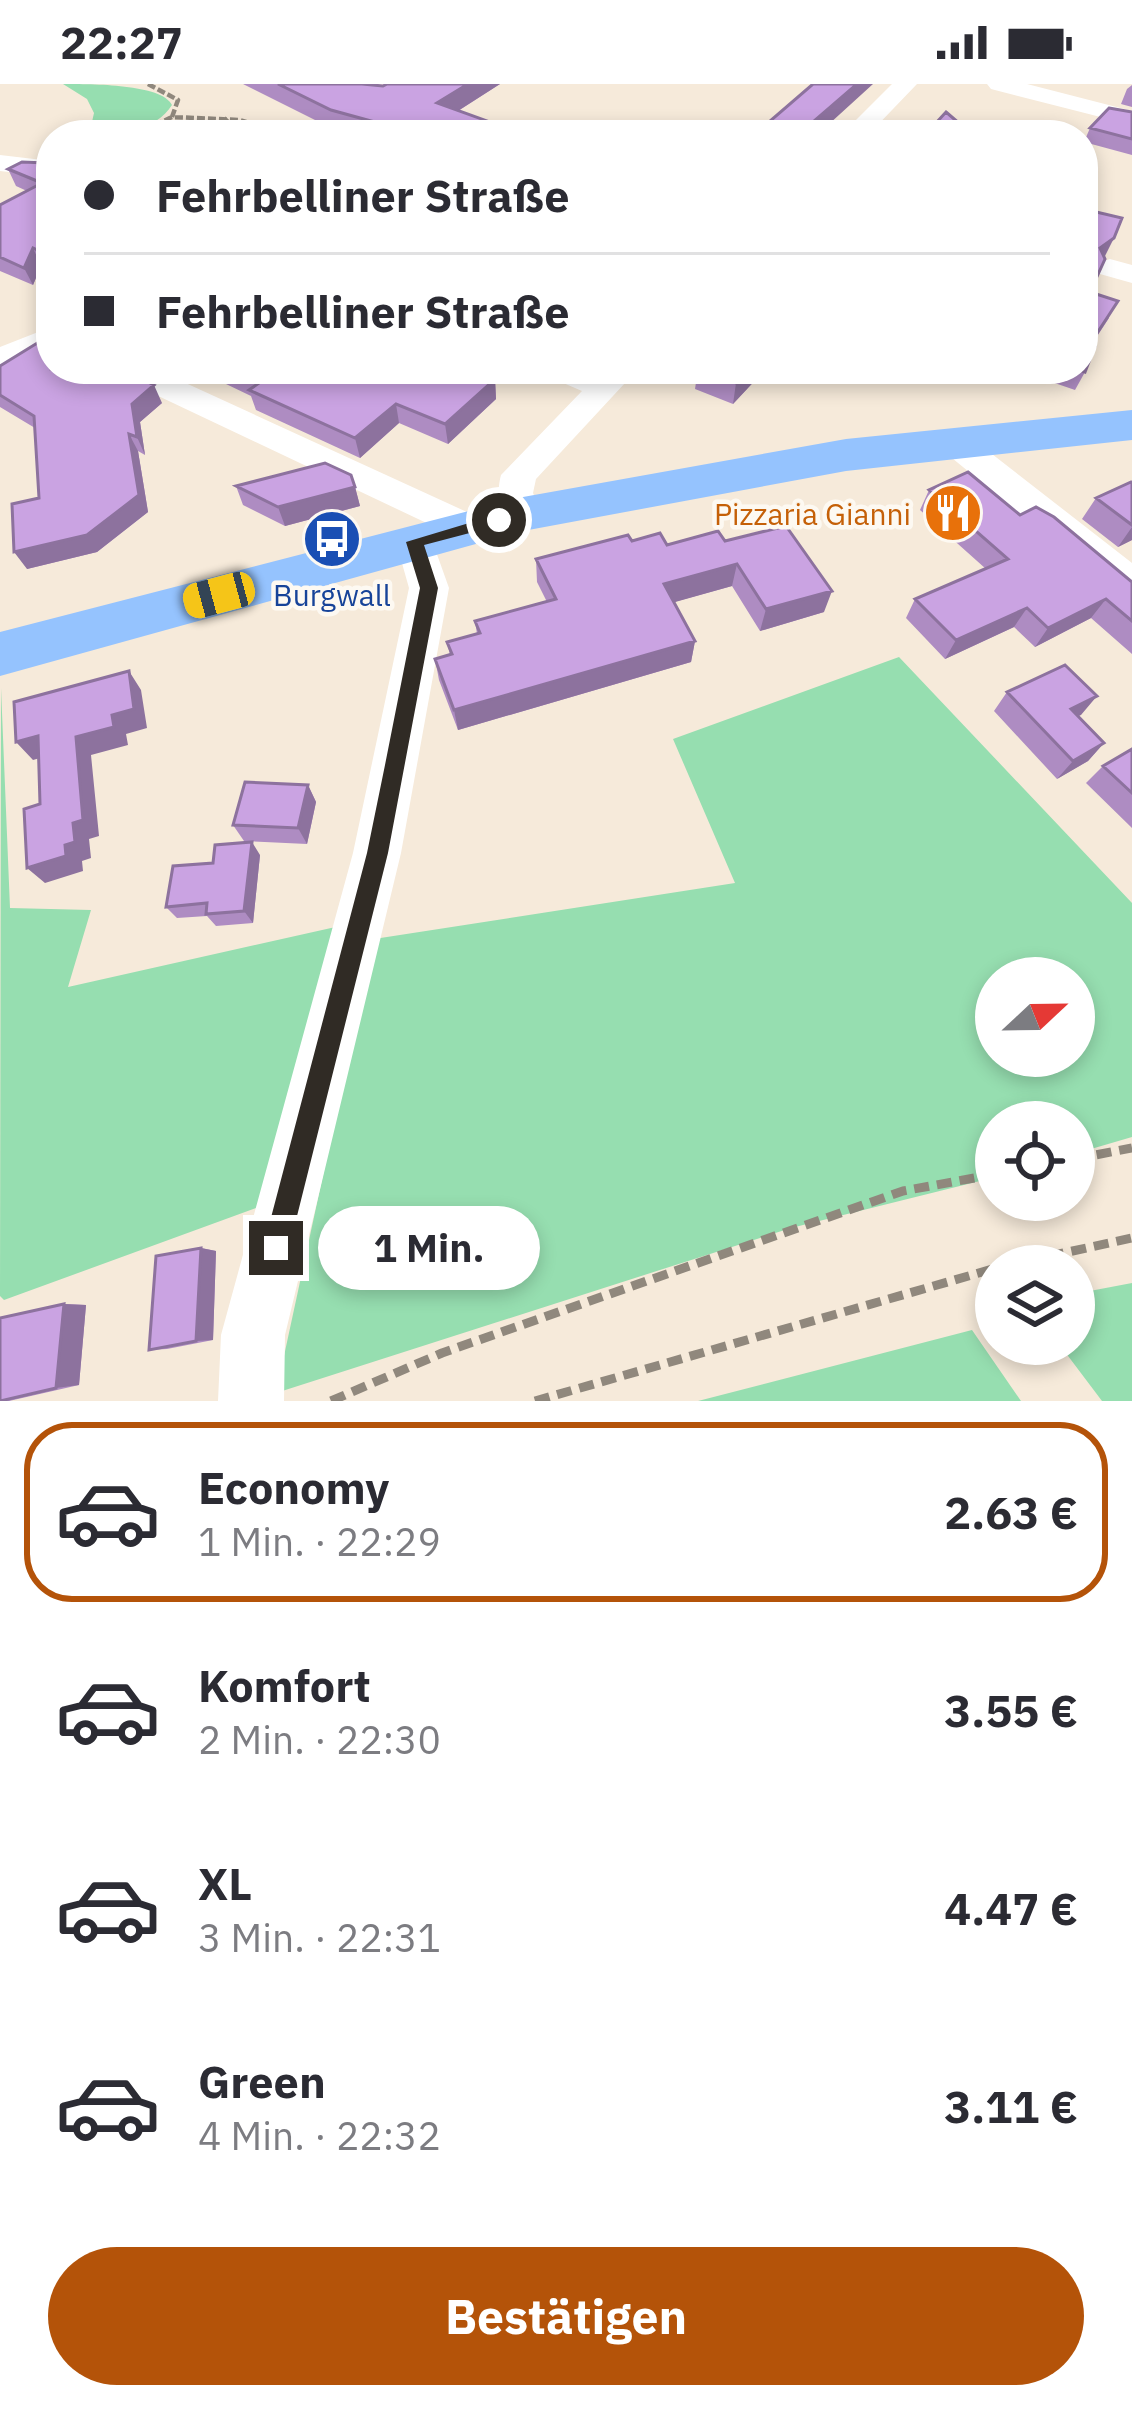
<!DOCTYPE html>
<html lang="de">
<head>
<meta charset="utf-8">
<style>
	body { margin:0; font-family:"IBM Plex Sans",sans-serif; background:#f2f2f3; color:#2b2b33; height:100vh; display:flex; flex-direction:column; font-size:45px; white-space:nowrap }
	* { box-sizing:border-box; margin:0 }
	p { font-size:39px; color:#7c7c81 }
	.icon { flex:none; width:66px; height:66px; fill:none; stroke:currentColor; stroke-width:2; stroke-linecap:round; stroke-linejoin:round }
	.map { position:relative; height:1317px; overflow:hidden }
	.details { display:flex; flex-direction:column; background:#fff; flex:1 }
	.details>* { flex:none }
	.guide { position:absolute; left:36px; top:36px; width:1062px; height:264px; border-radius:48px; box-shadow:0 6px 18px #0003; display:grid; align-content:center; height:264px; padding:0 48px; background:#fff }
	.needle { width:78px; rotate:68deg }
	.controls { position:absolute; left:975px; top:873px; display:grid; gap:24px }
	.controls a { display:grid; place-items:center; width:120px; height:120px; border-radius:50%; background:#fff; box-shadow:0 6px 18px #0003; font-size:60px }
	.end { position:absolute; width:54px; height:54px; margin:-27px; border:15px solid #302b25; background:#fff; box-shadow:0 0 0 6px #fff }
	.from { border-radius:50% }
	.bubble { position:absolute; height:84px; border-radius:42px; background:#fff; box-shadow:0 6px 18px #0003; font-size:39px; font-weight:700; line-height:84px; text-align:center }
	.car { position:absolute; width:36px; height:72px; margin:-36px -18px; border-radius:15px; box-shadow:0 0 9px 3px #0007; background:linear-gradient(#f5c518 24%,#345 0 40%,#f5c518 0 76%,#345 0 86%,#f5c518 0) }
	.guide b { display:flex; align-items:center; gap:42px; height:114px; font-size:45px }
	.guide b+b { border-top:3px solid #e1e1e2 }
	.guide i { width:30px; height:30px; background:#2b2b33 }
	ul { padding:21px 0 0; list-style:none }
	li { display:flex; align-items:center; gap:36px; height:180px; margin:0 24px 18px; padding:0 24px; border:6px solid transparent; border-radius:48px }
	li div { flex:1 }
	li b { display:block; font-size:45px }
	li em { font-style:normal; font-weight:700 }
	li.on { border-color:#b45309 }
	li>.icon { width:108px; height:108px; stroke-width:1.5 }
	.primary-button { display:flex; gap:24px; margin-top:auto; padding:24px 48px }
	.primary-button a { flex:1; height:138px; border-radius:72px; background:#b45309; color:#fff; font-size:48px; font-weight:700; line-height:138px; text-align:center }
	.status { display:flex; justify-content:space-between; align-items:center; height:84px; padding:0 60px; background:#fff; direction:ltr }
	.status svg { height:33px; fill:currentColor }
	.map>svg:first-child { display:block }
</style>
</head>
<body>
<div class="status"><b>22:27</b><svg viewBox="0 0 49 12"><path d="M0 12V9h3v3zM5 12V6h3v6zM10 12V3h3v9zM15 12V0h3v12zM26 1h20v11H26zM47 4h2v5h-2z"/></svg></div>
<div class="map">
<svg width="1132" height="1317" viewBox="0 0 1132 1317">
	<rect width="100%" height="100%" fill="#f6eada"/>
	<path fill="#96deb0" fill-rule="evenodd" d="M63,0C92,0 162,0 172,21C156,47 117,51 89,51L94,29L87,15Z
		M899,573L1132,819V1053L1074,1070V1038H996V1093L791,1144L276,1309L374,855L735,799L673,655ZM996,894H1074V972H996Z
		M1,604L10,824L91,826L68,903L340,842L259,1123L4,1216L0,1212Z
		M1132,1199V1317H1102L1059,1260H1074V1210Z
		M972,1246L1021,1317H698Z"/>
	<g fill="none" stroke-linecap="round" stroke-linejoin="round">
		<path stroke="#90887d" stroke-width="4.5" stroke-dasharray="8 3" stroke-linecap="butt" d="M148,0L178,16L172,33L240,36L287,51
			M224,34L231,41L226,51
			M135,51L172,33
			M307,51L332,37"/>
		<path stroke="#90887d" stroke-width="9" stroke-dasharray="15 8" stroke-linecap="butt" d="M1074,1075L1132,1064
			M1004,1182L1132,1154
			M331,1317L442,1269L903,1107L996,1090
			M535,1317L996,1184"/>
		<path fill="#fff" fill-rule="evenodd" d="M892,0H917L868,51H841Z
			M987,0H1027L1132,27V41L991,5Z
			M604,37L638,51L595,49L592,44Z
			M0,71L51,77V93L0,87Z
			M1110,175L1132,181V199L1100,190L1095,184L1100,178Z
			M51,243V265L19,284L0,285V263Z
			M112,285H155L480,434L486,443L480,452L467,456L454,452L116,292Z
			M543,285H588L599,290L603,285H638L536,395L533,409L542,430L536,439L523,443L510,439C500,422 496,410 501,391L582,307L547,292Z
			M953,346L965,349L1132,479V515L1118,510L941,365L935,357L941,349Z
			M415,444L429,448L449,504L401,769L285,1251L284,1317H218L221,1251L353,769L409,504L396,458L401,448Z"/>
		<path fill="#95c3fe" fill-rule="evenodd" d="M1132,326V356L846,387L523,447L0,592V548L523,413L846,355Z"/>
	</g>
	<path fill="#ae8cc2" d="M243,0H374L371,2H383L387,0H500L458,27L526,51H352L335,46Z
		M1132,1V23L1121,20L1127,5Z
		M1132,28V71L1084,58L1090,44Z
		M51,64V186L41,182L33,201L0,187V121L27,107L16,102L8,85L46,79Z
		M1083,141L1104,172L1090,208L1109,234L1092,260L1085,288L1075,306L1014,285H1083Z
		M0,282L162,319L140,338L145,371L138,367L148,428L97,468L27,485L39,414L35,344L0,323Z
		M220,285H470L495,295L496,315L448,360L399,339L360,374L256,326L251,312L226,300Z
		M698,285H762L761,290L733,320L695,305Z
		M1132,399V456L1118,463L1082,435L1096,414Z
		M236,402L355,403L360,422L285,442L243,421Z
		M929,406L1020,431L1132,498V570L1091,534L1035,563L1014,543L945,575L906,534L915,515L986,485L920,426Z
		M632,457L667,461L725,457L824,528L760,547L732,502L674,518L695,557L691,578L458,646L439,596L435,575L450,571L447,558L477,550L475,537L547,518L537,498L536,475Z
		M1007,608L1097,612L1078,632L1104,659L1088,677L1057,695L994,627Z
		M1132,665V744L1086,699L1103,682Z
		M308,701L316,718L307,760L244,757L233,741Z
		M260,771L253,839L216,842L207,832L177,834L166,823L213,779Z
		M201,1164L216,1167L213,1256L167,1265L149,1266Z
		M64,1220L86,1221L79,1301L9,1317H0Z"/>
	<path fill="#8d729e" d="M468,0H500L439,39L437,19Z
		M857,0H873L817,51H798Z
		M1114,154L1105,172L1092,181L1100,164Z
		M33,164L41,182L33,201L24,184Z
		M750,285H762L761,290L733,320L736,299Z
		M495,295L496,315L448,360L445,340Z
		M154,301L162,319L140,338L145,371L137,353L132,320Z
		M396,320L399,339L360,374L355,354Z
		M129,350L138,367L148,428L97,468L27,485L14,468Z
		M355,403L360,422L285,442L278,423Z
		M1132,443V456L1118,463Z
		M737,480L732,502L661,522L664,500Z
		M832,507L824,528L760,547L766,525Z
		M1106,515L1091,534L1035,563L1048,544Z
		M1027,524L1014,543L945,575L956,556Z
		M695,557L691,578L458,646L454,626Z
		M129,587L141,606L147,644L126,650L128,661L91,671L99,752L89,755L91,774L82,777L83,787L45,799L27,784L65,761L73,739L76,653L112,631Z
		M1097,612L1081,631L1055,643L1071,625Z
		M38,652L54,670L33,676L16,658Z
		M1104,659L1088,677L1057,695L1073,677Z
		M308,701L316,718L307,760L298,744Z
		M252,758L260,771L253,839L244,827Z
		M201,1164L216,1167L213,1256L196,1257Z
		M64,1220L86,1221L79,1301L56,1304Z"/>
	<path fill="#caa3e2" stroke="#8d729e" stroke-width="3" d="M278,0H362L383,2L387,0H468L437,19L526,51H405L411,48L331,26Z
		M813,0H857L798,51H754Z
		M1109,24L1132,28V55L1090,44Z
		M946,28L967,46L963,51H925Z
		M129,39L159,51H104Z
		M51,64V167L46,170L33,164L24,184L0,173V121L42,99L8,85L22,78L46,79L48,65Z
		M1092,127L1122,134L1114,154L1100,164L1105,175L1090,208L1118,217L1090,260L1095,262L1085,288L1076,285H1083V141Z
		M47,253L51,254V285H120L154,301L132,320L137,353L129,350L139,411L87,451L14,468L12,420L39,414L34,332L0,311V282Z
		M228,285H470L495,295L445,340L396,320L355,354L249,306L259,299Z
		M702,285H750L736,299Z
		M325,379L351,391L355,403L278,423L236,402Z
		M968,388L1020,431L1036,423L1054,433L1132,498V537L1106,515L1048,544L1027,524L956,556L915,515L1008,475L929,406Z
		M1131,398L1132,399V441L1096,414Z
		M786,442L832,507L766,525L737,480L664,500L695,557L454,626L435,575L452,570L447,558L480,549L475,537L556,515L536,475L628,451L632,457L660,449L667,461L718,447L725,457Z
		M1065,581L1097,612L1071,625L1104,659L1073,677L1007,608Z
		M129,587L134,625L112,631L114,643L76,653L83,736L73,739L75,758L65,761L66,772L27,784L24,725L40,720L38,652L16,658L14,618Z
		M1132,665V709L1103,682Z
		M245,698L308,701L298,744L233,741Z
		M252,758L244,827L206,830L207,819L166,823L173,782L213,779L215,761Z
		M201,1164L196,1257L149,1266L156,1172Z
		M64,1220L56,1304L0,1317V1234Z"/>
	<path fill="#302b25" d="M499,430L504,432V440L424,461L438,504L388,769L289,1164L285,1173L276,1177L267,1173L263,1164L367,769L385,681L420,504L406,458Z"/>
	<defs>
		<g id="restaurant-disc" transform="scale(3)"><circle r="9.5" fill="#e8710a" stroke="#fdf9f2"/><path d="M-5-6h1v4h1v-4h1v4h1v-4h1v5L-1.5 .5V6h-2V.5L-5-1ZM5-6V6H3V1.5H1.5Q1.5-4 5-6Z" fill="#fff"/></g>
		<g id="bus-disc" transform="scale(3)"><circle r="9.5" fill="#1a4fb4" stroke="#fdf9f2"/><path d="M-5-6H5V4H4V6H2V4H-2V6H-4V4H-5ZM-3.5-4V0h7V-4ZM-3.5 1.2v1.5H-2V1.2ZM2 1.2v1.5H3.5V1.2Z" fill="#fff"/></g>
	</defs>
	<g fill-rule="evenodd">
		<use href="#restaurant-disc" x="953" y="429"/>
		<use href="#bus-disc" x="332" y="455"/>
	</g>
	<g text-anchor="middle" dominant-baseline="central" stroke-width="9" stroke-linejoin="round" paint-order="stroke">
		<g font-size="30" fill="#c56008" stroke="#fdf9f2" text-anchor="end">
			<text x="911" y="429">Pizzaria Gianni</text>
		</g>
		<g font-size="30" fill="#164399" stroke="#fdf9f2">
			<text x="332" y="510">Burgwall</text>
		</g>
	</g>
</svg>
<div class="controls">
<a><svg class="needle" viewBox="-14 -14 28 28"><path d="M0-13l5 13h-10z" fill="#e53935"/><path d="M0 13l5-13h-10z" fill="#7c7c81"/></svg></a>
<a><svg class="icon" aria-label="locate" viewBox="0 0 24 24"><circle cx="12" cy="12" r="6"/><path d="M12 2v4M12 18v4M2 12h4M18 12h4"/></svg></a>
<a><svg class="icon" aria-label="layers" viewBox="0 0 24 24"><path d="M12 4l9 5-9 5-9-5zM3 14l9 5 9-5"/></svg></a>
</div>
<i class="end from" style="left:499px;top:436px"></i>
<i class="end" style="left:276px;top:1164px"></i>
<div class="bubble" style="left:318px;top:1122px;width:222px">1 Min.</div>
<i class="car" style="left:219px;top:511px;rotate:255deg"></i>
<div class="guide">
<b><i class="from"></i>Fehrbelliner Straße</b>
<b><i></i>Fehrbelliner Straße</b>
</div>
</div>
<section class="details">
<ul>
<li class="on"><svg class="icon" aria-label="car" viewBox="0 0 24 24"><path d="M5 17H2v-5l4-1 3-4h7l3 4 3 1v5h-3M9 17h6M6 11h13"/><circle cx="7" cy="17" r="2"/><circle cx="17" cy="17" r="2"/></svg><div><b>Economy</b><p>1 Min. · 22:29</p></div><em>2.63 €</em></li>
<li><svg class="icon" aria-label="car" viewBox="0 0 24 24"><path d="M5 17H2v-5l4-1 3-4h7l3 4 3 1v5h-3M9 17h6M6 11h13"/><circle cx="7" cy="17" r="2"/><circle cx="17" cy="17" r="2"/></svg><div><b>Komfort</b><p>2 Min. · 22:30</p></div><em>3.55 €</em></li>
<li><svg class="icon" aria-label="car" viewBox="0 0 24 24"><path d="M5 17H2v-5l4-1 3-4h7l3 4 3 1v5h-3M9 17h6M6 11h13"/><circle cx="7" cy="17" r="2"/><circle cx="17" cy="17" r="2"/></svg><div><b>XL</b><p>3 Min. · 22:31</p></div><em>4.47 €</em></li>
<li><svg class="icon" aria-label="car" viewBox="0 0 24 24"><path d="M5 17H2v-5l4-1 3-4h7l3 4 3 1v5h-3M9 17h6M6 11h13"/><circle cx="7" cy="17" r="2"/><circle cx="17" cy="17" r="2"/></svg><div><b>Green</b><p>4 Min. · 22:32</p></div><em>3.11 €</em></li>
</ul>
<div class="primary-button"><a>Bestätigen</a></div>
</section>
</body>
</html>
